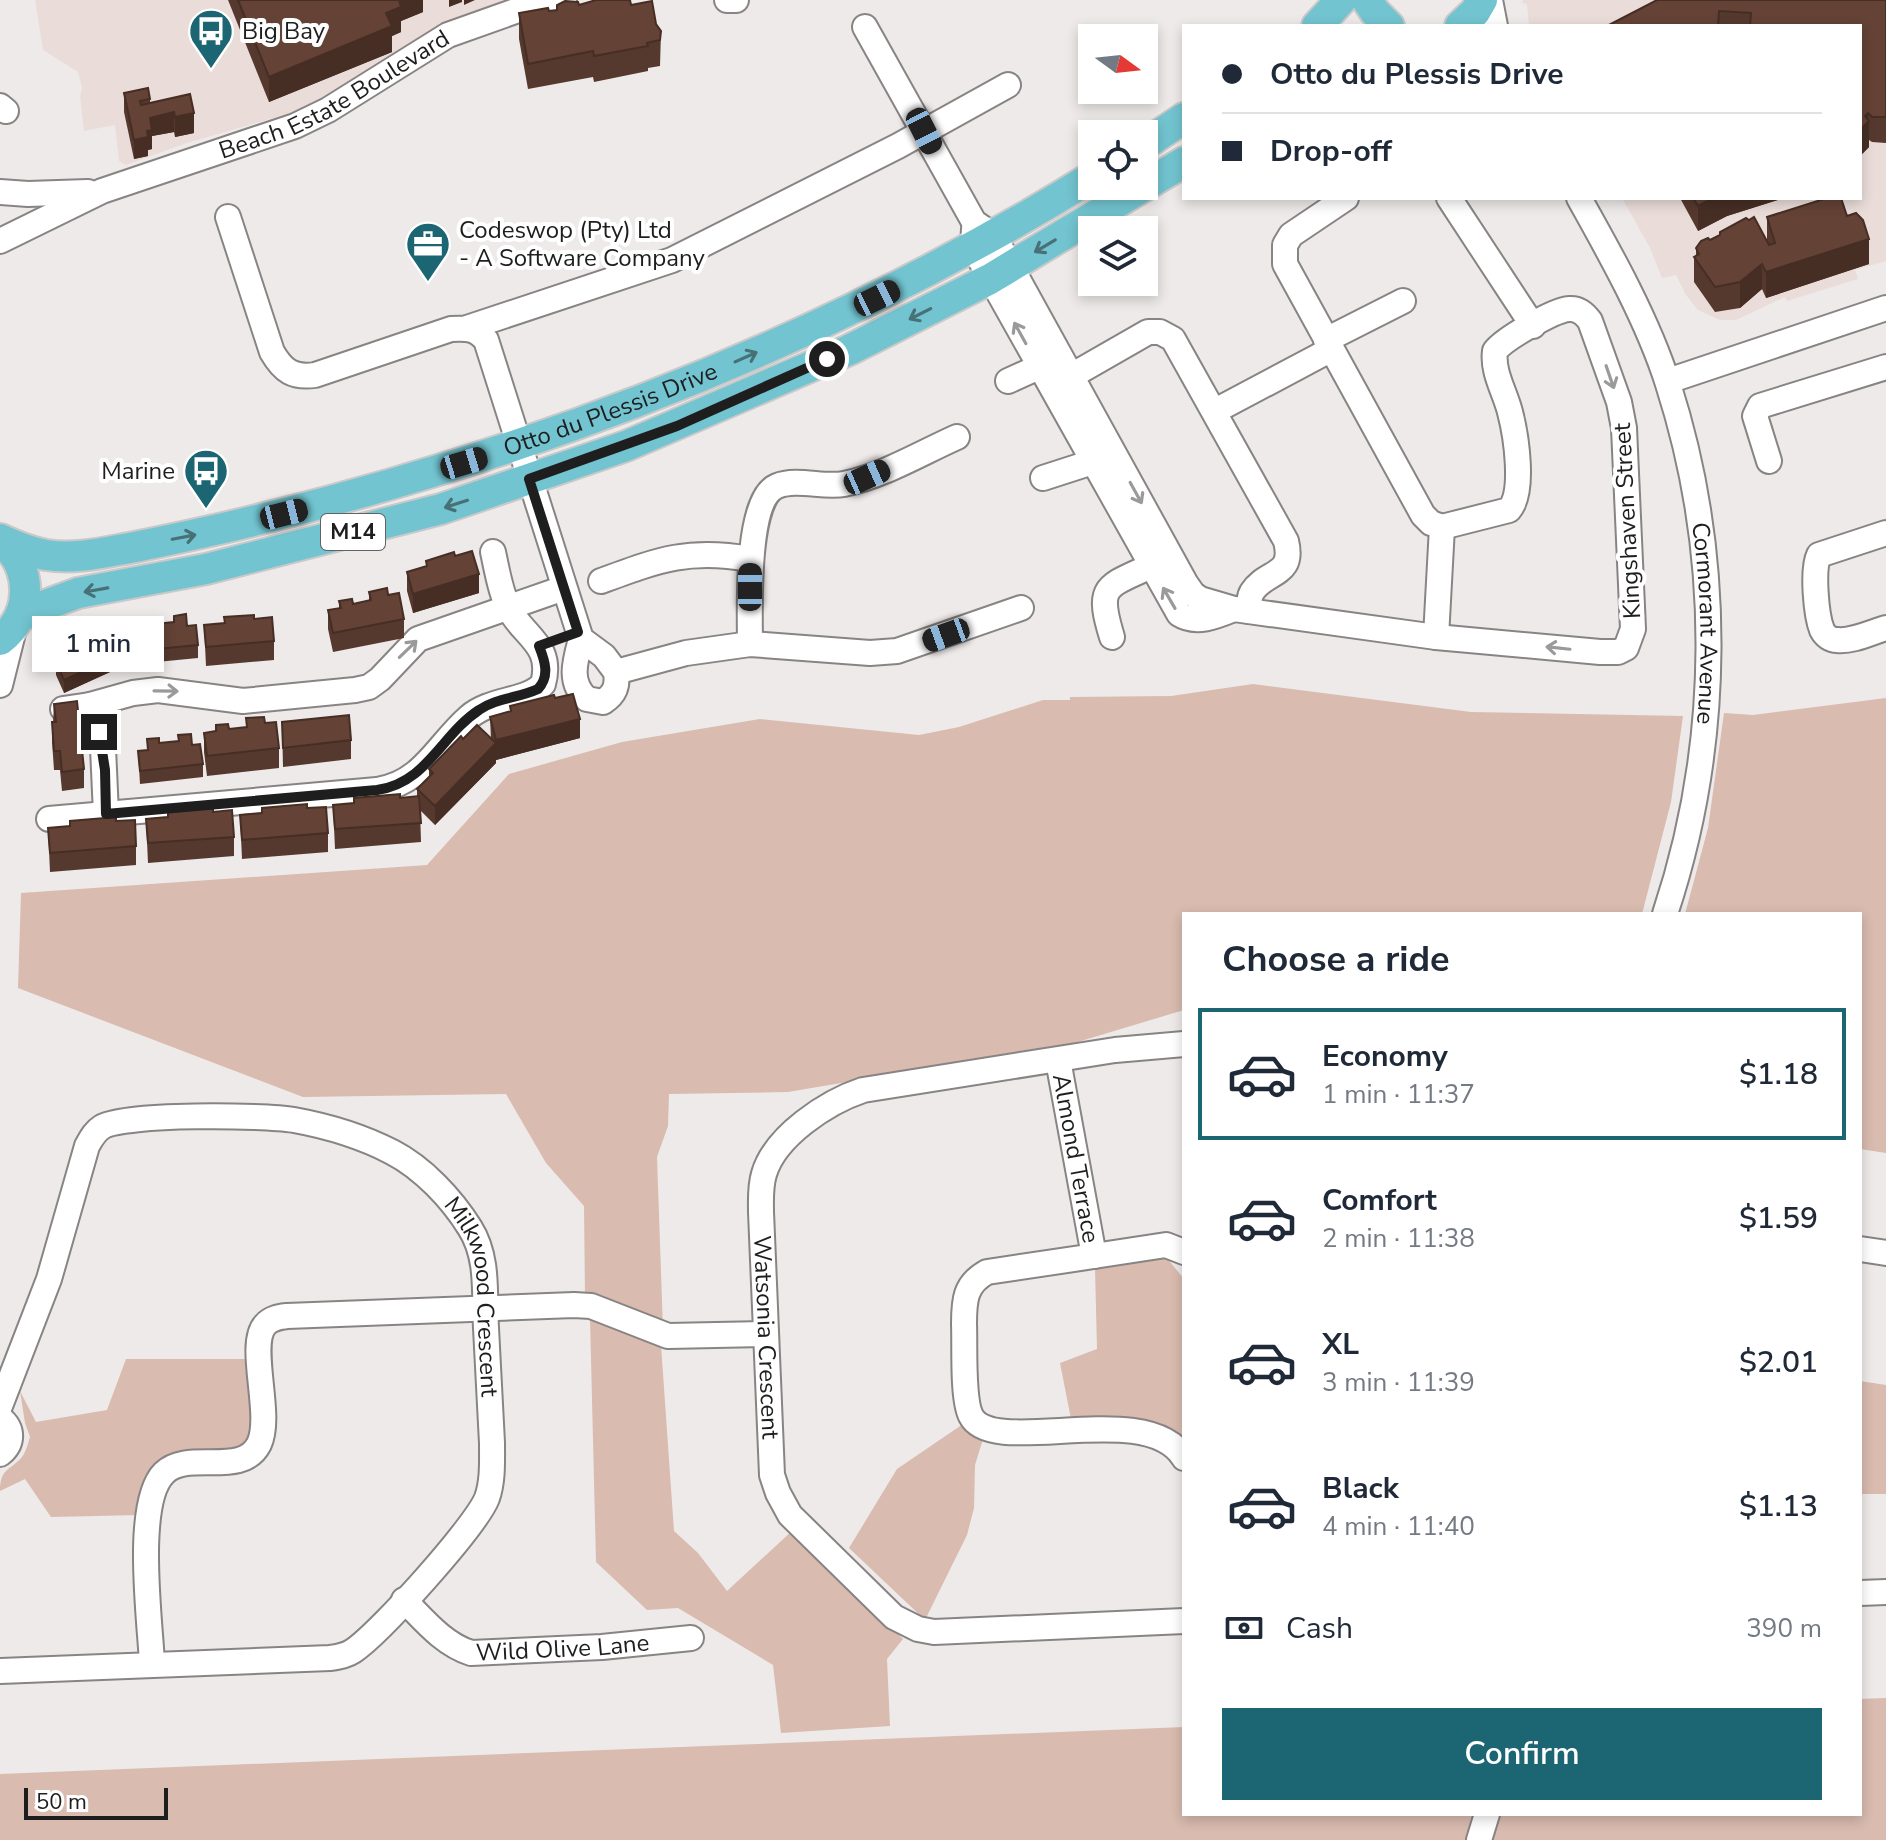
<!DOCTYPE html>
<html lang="en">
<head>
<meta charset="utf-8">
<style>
	body { margin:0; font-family:"Nunito Sans",sans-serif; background:#f6f6f7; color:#1f2937; height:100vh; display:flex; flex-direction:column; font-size:30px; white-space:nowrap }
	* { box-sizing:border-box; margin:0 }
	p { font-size:26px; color:#747a83 }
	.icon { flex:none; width:44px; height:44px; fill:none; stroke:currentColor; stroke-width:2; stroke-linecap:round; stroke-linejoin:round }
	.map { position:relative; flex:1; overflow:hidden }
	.details { position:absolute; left:1182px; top:912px; width:680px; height:904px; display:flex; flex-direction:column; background:#fff; border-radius:0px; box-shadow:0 4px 12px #0003 }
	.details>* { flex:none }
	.hud { position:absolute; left:1182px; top:24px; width:680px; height:176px; border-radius:0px; box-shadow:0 4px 12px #0003; display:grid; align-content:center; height:176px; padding:0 40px; background:#fff }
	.needle { width:52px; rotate:105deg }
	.buttons { position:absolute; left:1078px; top:24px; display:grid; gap:16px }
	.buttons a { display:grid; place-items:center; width:80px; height:80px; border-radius:0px; background:#fff; box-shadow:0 4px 12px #0003; font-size:40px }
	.scale { position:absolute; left:24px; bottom:20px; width:144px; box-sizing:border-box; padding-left:8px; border:4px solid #1f1e1e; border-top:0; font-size:22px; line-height:28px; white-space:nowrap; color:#1f1e1e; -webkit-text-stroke:6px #fff; paint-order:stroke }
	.end { position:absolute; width:36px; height:36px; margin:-18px; border:10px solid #1f1e1e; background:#fff; box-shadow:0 0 0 4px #fff }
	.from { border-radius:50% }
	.bubble { position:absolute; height:56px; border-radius:0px; background:#fff; box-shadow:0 4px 12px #0003; font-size:26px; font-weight:600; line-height:56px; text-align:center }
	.car { position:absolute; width:24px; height:48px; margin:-24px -12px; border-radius:10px; box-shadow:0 0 6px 2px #0007; background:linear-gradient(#222 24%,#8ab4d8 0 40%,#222 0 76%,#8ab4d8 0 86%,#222 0) }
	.hud b { display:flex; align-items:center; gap:28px; height:76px; font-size:30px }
	.hud b+b { border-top:2px solid #e0e1e3 }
	.hud i { width:20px; height:20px; background:#1f2937 }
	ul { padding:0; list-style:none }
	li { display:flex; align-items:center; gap:24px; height:132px; margin:0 16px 12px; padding:0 24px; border:4px solid transparent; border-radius:0px }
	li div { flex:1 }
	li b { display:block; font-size:30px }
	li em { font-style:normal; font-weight:600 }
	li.active { border-color:#1c6572 }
	li>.icon { width:72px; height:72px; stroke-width:1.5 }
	h2 { padding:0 40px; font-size:36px; line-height:96px }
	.pay { display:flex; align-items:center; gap:20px; height:88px; padding:0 40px; font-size:30px }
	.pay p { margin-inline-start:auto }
	.primary-button { display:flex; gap:16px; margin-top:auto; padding:16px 40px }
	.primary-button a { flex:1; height:92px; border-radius:0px; background:#1c6572; color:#fff; font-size:32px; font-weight:600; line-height:92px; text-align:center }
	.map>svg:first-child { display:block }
</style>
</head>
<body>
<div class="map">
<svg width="1886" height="1840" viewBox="0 0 1886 1840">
	<rect width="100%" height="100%" fill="#eeeae9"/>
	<path fill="#eaddd9" d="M35,0H504L455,19L314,106L187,143L126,165L119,161L115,125L84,131L80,96L82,88L78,72L43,50Z
		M1523,0H1886V261L1855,270L1858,279L1787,301L1785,297L1736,320H1720L1698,310L1686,295L1676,275L1662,278L1650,248L1622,198H1860V26H1529L1527,4L1522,3Z"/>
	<path fill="#d9bbaf" d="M1253,684L1471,712L1683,716L1671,802L1642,914H1184V1010L1071,1044L788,1092L669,1094L668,1126L657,1157L663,1329L585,1297L584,1206L546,1163L506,1094L303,1097L18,988L21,893L427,865L509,774L622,742L760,719L919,735L959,727L1043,700H1070V697L1171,696Z
		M1886,698V1153L1860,1149V914H1685L1708,828L1724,713L1753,715Z
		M1166,1257L1184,1279V1437L1156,1425L1071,1419L1060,1363L1097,1349L1095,1268Z
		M590,1318L661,1345L674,1531L698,1553L727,1591L793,1530L903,1639L887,1659L890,1726L781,1733L773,1665L678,1608L647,1610L596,1562Z
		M126,1359H249L253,1420L247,1450L189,1454L140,1515L51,1517L25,1479L0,1491C0,1468 10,1471 22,1457C26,1452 28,1443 30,1437L25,1423L20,1391L36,1422L107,1410Z
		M1860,1381L1886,1385V1494H1860Z
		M966,1422L983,1439L975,1465L974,1508L967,1535L925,1620L849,1548L897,1469Z
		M1886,1698V1840H0V1774L1184,1727V1814H1860V1699Z"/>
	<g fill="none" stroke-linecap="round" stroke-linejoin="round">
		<g stroke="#888483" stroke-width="28">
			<g id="minor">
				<path d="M727,0H736"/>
				<path d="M1490,0L1495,26"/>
				<path d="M865,27L974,222L994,236L1186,584L1193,594L1200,599L1234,609L1436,637L1600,652H1618L1626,648L1633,629L1624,428L1619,402L1590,321C1585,314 1579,308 1569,309C1554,310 1504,339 1495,351C1492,372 1505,392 1510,412C1516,435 1525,492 1509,510L1442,527"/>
				<path d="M0,106L6,111"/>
				<path d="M0,192L28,194L88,192"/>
				<path d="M1346,198L1291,235L1285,245V264L1423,515L1431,523L1442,527L1436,637"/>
				<path d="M1449,198L1533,326"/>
				<path id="s1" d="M1579,198C1611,255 1648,321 1668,384C1723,555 1722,743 1665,914"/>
				<path d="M228,217L272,352C283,371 293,378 315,375L451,329C467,328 475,328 486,340L581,639C575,661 568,683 587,699L603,702C615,694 618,686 616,672L604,656L581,639"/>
				<path d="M974,229L973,247L1179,614C1196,625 1217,616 1234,609"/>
				<path id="s2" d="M0,241L102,191L295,126L328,110L448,35L521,9L564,0"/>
				<path d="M467,328L672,260L898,146L1008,85"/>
				<path d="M1326,340L1403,301"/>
				<path d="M1008,381L1052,361"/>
				<path d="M1668,381L1886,308"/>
				<path d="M1059,383L1148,332H1160L1173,339L1286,541C1295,577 1266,570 1252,592C1249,597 1249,604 1249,611"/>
				<path d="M1215,411L1330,350"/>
				<path d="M1769,461L1755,416L1760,406L1886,367"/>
				<path d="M1043,478L1105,458"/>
				<path d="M1886,533L1819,555C1812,569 1816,615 1822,630C1825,636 1831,640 1837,640C1852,642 1872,632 1886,628"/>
				<path d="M601,581C658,560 688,548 750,559"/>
				<path d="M1112,637C1096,585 1106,587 1151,566"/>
				<path d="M750,644C750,614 745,499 777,486C797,478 824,488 844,484C883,476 921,453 957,437"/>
				<path d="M616,672L686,653L750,644L870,653L897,651L1021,608"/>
				<path d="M0,685L15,625"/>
				<path d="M90,705L103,748L106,814"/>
				<path d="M63,709L90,705L133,693L158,690L243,701L355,690L369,687L380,679L418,639L564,588"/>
				<path d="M49,819L377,790C423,783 437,745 469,717C491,698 526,702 543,684C554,644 522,636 508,607C500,591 497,570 493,552"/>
				<path id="s3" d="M1184,1044L1115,1050L863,1090C827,1102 775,1136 764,1174C760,1187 761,1200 761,1212L772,1475L778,1493L790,1515L894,1617L918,1629L934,1632L1184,1621"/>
				<path id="s4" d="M1058,1060L1094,1256L987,1272C965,1284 964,1300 964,1324C965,1344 962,1399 971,1416C993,1459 1147,1397 1184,1458"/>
				<path d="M1860,1249L1886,1253"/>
				<path d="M1094,1256L1166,1245L1184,1252"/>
				<path id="s5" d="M0,1406L49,1279L87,1146C91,1139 94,1132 102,1127C125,1113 264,1115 294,1120C327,1126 363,1137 392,1152C423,1168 452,1199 470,1228C489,1258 484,1294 486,1328C488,1367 490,1405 492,1443C492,1462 493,1481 487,1498C476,1526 380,1633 353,1651C347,1655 338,1657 330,1658L0,1671"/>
				<path d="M0,1418C14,1429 13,1444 0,1454"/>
				<path d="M1860,1593L1886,1592"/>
				<path id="s6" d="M404,1600C424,1620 443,1644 471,1653L602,1647L691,1638"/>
				<path d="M152,1663C150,1621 134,1503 164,1473C188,1449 242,1478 259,1444C273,1415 247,1345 265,1325C271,1318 279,1317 287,1316L574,1305L591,1306L668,1336L765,1334"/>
				<path d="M1479,1840L1487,1814"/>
			</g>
		</g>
		<g stroke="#c9c9c9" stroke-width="34">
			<g id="major">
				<path d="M1367,0L1375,12L1389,26"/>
				<path d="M1317,26L1341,0"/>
				<path d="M1460,26L1475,12L1482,0"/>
				<path d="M1144,145L1184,118"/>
				<path id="s7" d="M0,539C15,546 29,552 46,555C76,560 106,552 135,547C179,538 222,529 265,518C556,446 837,335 1092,177"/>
				<path d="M0,540C33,566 34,614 0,640"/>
				<path d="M20,617L40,607L78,593L206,569L441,509L626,446L849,350L990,279L1184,162"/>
			</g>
		</g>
		<use href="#minor" stroke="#fff" stroke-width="24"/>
		<use href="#major" stroke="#72c4d0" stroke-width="30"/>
	</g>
	<path fill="#56392e" d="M228,0H423V12L401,21V32L392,36V52L269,102Z
		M1657,0H1886V143L1872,142L1869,140V147L1860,156V26H1607Z
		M557,5H631L656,24L661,31L660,66L648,68V71L594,82L593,77L528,89L519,39V13L557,10Z
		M124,93L150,99V103L190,94L194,133L175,137L174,132L152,136V149L148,150V156L134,159L124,112Z
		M1680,198H1784L1727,216L1698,231Z
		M1847,216L1869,264L1766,298L1762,289L1740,308L1715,312L1694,282V257L1696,256V248L1710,240L1767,241V217Z
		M455,556L479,593L413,613L407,591V572L426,567V561Z
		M369,592L388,595L404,619V638L333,652L328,629V610L339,608V601L353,604L369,601Z
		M143,620L155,624L187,626L198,645V658L136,664L134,632L143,631Z
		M204,625L274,641V660L206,666Z
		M89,634L105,640L121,667L64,693L56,675V662L61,660V648H73L89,641Z
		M555,698L580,738L496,760V758V763L435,825L420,810L421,842L335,849L333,805L417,797V789L429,777V769L463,739H491L490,717L510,711V706Z
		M54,704L84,769V788L62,791L60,770H54L52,741Z
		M246,718L265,723L279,748V768L207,776L204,752V733L246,727Z
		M282,722L351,740V759L283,767Z
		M147,739L159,743L192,745L203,764V777L140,784L138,751L147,750Z
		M307,808L328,833V852L242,859L240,815Z
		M213,812L234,837V856L148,863L146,819Z
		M116,821L136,846V865L50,872L48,828Z"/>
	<path fill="#462e25" d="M397,0H423V12L401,21V32L392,36V52L269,102V77L386,13Z
		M449,0H462V2L449,7Z
		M464,0H475L464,5Z
		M174,112V132L152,136V149L148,150V156L134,159V140L147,131L150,118Z
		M194,113V133L175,137V117Z
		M1868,113V123L1869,121V147L1860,156V130L1865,116Z
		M1713,198H1784L1727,216L1698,231V206Z
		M1869,239V264L1766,298V272Z
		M1762,264V289L1740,308V282Z
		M479,574V593L413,613V594Z
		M121,654V667L64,693V680Z
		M580,719V738L496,760V740Z
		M496,743V763L435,825V806Z"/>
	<path fill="#644235" stroke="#462e25" stroke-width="2" d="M238,0H399L401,7L386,13L392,26L269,77Z
		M596,0H630L631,5L652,1L656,24L661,31L660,40L647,43L648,46L594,56L593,51L528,64L519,13L548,8L549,11L557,10V5L565,1L578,2L579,5Z
		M1657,0H1886V117H1872L1868,113L1865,116L1869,121L1860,130V26H1750L1751,13L1719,11L1718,26H1607Z
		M148,88L150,99L140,101L141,105L190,94L194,113L175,117L174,112L150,118L152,130L147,131L148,137L134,140L124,93Z
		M1693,198H1713L1698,206Z
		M1827,198H1841L1847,216L1856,213L1863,220L1869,239L1766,272L1762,264L1740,282L1715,287L1694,257L1699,254L1696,248L1701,241L1708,238L1710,240L1720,235V232L1746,218L1749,220L1754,217L1769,245L1775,243L1767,217Z
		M472,551L479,574L413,594L407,572L427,566L426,561L454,552L455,556Z
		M387,588L388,595L399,593L404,619L333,633L328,610L341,608L339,601L352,599L353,604L371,600L369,592Z
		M186,614L187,626L196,625L198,645L136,651L134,632L144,630L143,620L154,619L155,624L174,622V616Z
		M254,615V619L272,617L274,641L206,647L204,625L225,623L224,617Z
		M100,629L105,640L113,636L121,654L64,680L56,662L65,658L61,648L71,643L73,648L91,640L89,634Z
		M573,694L580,719L496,740L490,717L511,711L510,706L554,695L555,698Z
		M77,701L84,769L62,772L60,751H54L52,722H56L54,704Z
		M349,715L351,740L283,748L282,722Z
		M264,717L265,723L276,722L279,748L207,756L204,733L216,731V725L228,724L229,729L247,727L246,718Z
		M477,725L496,743L435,806L417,789L433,773L429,769L461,736L463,739Z
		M191,734L192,745L200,744L203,764L140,771L138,751L148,750L147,739L159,738V743L179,741L178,735Z
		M400,794V798L419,796L421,823L335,829L333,805L354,803V798Z
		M307,804V808L326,807L328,833L242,840L240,815L262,813V808Z
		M213,808V812L232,810L234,837L148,843L146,819L168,817V812Z
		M116,817V821L135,820L136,846L50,853L48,828L70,826V821Z"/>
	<defs><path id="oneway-shaft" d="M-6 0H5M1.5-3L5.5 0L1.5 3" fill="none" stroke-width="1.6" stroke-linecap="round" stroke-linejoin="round" transform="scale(2)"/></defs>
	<g stroke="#487177">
		<use href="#oneway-shaft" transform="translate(1045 246) rotate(149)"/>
		<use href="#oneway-shaft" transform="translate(920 314) rotate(153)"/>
		<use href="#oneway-shaft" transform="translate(746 357) rotate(-24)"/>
		<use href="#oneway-shaft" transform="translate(456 504) rotate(162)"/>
		<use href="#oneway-shaft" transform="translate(184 537) rotate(-11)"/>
		<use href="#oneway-shaft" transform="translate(96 590) rotate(170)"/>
	</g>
	<g stroke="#9a9a9a">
		<use href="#oneway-shaft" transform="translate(1020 333) rotate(-119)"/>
		<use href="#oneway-shaft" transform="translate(1610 377) rotate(71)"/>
		<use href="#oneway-shaft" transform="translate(1136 493) rotate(61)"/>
		<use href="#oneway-shaft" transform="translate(1169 598) rotate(-120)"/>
		<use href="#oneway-shaft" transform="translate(1558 648) rotate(-174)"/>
		<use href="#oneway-shaft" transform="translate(408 649) rotate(-44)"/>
		<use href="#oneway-shaft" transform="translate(166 691) rotate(1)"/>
	</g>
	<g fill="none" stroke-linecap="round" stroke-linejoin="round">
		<path stroke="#1f1e1e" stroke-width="10" d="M99,732L105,770L106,814L377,790C427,783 441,735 479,710C496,698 519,698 538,689C550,676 545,661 539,646L578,632L529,479L677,426L827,359"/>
	</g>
	<defs>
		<g id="bus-pin" transform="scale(2.3)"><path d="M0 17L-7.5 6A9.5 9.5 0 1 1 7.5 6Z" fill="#1c6572" stroke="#fff"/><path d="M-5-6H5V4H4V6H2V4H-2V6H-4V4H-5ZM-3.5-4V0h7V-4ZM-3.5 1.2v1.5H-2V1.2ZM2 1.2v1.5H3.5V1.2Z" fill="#fff"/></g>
		<g id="office-pin" transform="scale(2.3)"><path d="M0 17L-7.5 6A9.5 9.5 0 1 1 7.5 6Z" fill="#1c6572" stroke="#fff"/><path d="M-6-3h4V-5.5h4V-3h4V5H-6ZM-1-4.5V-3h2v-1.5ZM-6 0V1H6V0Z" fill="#fff"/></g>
	</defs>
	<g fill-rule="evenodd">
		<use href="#bus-pin" x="211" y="31"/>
		<use href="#office-pin" x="428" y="244"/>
		<use href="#bus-pin" x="206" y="471"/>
	</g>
	<g text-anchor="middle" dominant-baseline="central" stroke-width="8" stroke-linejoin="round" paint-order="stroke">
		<rect fill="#fff" stroke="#626262" stroke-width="2" x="321" y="514" width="64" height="36" rx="6"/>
		<g font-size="22" font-weight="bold" fill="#1f1e1e">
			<text x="353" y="532">M14</text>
		</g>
		<g font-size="24" fill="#1f1e1e" stroke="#fff" text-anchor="start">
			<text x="242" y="31">Big Bay</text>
			<text x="459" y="230">Codeswop (Pty) Ltd<tspan x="459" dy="28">- A Software Company</tspan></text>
			<text x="175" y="471" text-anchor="end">Marine</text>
		</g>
		<g font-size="24" fill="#1f1e1e" stroke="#fff">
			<text stroke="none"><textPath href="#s2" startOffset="366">Beach Estate Boulevard</textPath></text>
			<text stroke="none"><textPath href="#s7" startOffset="634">Otto du Plessis Drive</textPath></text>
			<text transform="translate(1627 521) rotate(-93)">Kingshaven Street</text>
			<text stroke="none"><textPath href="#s1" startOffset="450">Cormorant Avenue</textPath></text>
			<text stroke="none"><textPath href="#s4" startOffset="100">Almond Terrace</textPath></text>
			<text stroke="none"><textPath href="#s5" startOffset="774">Milkwood Crescent</textPath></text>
			<text stroke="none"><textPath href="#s3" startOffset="622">Watsonia Crescent</textPath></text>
			<text stroke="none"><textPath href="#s6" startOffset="178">Wild Olive Lane</textPath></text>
		</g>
	</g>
</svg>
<div class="buttons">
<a><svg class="needle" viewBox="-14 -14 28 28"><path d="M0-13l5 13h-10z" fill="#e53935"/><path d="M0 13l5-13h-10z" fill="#747a83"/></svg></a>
<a><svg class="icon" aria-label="locate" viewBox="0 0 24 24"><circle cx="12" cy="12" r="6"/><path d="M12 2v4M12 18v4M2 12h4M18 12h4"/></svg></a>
<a><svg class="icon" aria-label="layers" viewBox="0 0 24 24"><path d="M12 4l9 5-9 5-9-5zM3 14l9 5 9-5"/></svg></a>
</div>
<div class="scale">50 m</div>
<i class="end from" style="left:827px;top:359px"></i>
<i class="end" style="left:99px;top:732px"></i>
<div class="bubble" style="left:32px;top:616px;width:132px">1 min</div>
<i class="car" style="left:924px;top:131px;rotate:153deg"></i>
<i class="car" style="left:877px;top:298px;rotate:64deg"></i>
<i class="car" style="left:464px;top:463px;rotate:73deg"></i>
<i class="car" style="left:867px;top:477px;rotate:66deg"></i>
<i class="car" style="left:284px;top:514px;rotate:76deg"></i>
<i class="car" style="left:750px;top:587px;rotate:0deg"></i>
<i class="car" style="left:946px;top:635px;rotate:250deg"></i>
<div class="hud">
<b><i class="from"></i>Otto du Plessis Drive</b>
<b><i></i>Drop-off</b>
</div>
<section class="details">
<h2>Choose a ride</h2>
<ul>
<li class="active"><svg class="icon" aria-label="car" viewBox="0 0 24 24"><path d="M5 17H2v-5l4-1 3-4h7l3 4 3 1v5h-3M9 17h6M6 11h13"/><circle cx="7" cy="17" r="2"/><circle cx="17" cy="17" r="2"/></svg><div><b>Economy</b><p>1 min · 11:37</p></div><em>$1.18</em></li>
<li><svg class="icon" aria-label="car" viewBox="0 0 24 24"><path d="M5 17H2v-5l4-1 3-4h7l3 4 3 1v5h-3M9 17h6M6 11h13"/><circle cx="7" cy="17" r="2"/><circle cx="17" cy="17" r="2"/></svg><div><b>Comfort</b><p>2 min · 11:38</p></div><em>$1.59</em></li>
<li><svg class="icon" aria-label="car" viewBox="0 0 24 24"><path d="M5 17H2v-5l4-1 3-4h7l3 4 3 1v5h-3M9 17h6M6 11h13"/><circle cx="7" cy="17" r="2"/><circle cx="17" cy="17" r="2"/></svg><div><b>XL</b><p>3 min · 11:39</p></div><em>$2.01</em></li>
<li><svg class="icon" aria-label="car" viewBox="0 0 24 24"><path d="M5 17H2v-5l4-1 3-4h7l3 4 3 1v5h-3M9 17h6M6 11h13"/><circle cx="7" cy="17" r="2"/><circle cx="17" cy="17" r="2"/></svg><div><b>Black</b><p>4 min · 11:40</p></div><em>$1.13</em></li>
</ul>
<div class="pay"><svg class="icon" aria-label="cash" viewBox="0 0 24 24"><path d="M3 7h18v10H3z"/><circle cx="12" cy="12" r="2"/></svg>Cash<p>390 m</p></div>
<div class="primary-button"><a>Confirm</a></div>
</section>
</div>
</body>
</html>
